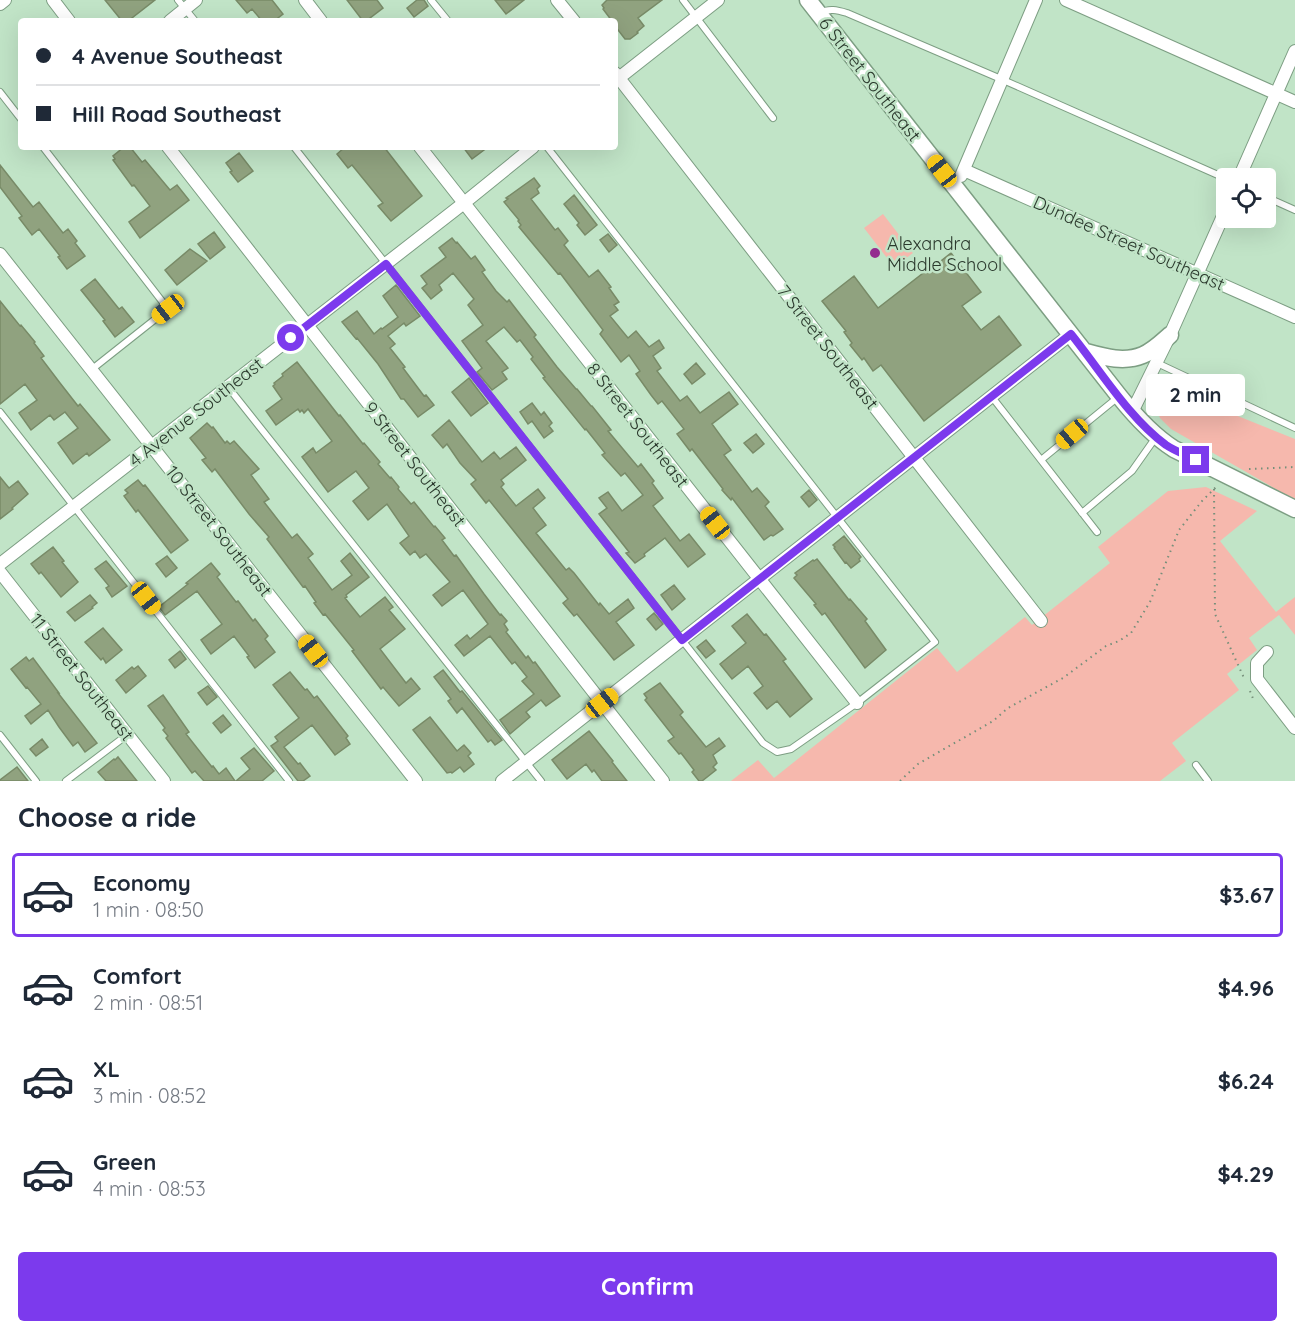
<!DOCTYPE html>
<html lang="en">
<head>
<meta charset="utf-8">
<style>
	body { margin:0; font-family:Quicksand,sans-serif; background:#f2f2f3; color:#1f2937; height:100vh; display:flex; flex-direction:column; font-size:22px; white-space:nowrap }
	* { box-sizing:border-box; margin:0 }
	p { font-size:20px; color:#747a83 }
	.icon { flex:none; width:33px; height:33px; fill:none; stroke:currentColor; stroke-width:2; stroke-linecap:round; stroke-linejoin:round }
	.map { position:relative; height:781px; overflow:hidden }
	.drawer { display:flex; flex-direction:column; background:#fff; flex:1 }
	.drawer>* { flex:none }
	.banner { position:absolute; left:18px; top:18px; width:600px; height:132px; border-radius:6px; box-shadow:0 6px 24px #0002; display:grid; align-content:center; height:132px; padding:0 18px; background:#fff }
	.fabs { position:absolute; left:1216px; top:168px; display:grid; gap:12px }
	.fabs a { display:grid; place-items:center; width:60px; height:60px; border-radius:6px; background:#fff; box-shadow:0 6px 24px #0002; font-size:30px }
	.end { position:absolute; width:27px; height:27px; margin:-14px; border:8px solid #7c3aed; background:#fff; box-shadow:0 0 0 3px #fff }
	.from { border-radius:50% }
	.bubble { position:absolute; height:42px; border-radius:6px; background:#fff; box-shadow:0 6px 24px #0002; font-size:20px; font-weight:700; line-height:42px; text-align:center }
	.car { position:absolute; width:18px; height:36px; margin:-18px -9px; border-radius:8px; box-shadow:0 0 4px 2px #0007; background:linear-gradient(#f5c518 24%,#345 0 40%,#f5c518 0 76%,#345 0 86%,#f5c518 0) }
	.banner b { display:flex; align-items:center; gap:21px; height:57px; font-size:22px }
	.banner b+b { border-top:2px solid #e0e1e3 }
	.banner i { width:15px; height:15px; background:#1f2937 }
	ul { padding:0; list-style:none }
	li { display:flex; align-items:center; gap:18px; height:84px; margin:0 12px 9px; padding:0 6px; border:3px solid transparent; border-radius:6px }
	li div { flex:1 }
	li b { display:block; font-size:22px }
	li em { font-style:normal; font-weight:700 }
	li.current { border-color:#7c3aed }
	li>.icon { width:54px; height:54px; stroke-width:1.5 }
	h2 { padding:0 18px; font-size:27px; line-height:72px }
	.button { display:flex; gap:12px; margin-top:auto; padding:12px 18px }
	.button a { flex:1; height:69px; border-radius:6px; background:#7c3aed; color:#fff; font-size:24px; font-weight:700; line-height:69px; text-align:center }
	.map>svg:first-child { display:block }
</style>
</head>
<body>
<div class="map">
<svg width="1295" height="781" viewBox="0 0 1295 781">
	<rect width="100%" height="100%" fill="#c1e4c7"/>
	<path fill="#f6b8ad" d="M883,214L913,253L894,267L864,228Z
		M1168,388L1295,439V500L1171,429L1160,418L1156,409Z
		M1206,487L1257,511L1220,541L1276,612L1295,597V635L1279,615L1249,638L1257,650L1227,674L1239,690L1172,743L1186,761L1160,781H731L758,760L774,778L937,648L957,672L1025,617L1032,625L1110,563L1098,547L1168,491Z"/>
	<path fill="#90a27f" stroke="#788a67" stroke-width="1.5" d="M105,0H155L128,21H122Z
		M236,0H272L283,14L274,21H262L252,9L247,13Z
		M347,0H377L383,8L366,21H363Z
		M417,0H424L428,6L414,17L407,8Z
		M495,0H524L506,14Z
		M607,0H662L638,18L644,26L637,32L638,33L630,39H625L615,26V21H612L603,9L604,8L602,5Z
		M124,147H130L142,162L145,160L170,190L177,185L189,200L140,238L129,222L150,206L134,185L132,186L113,160L115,159L113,156Z
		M345,147H384L422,196L391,221L378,206L383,203L352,165L348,168L337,154Z
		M463,147H488L472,159Z
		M239,153L253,171L238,182L230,172L232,171L226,163Z
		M0,165L33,207L39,202L63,233L68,229L77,241L75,243L85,256L67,269L58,257L60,256L39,229L32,235L19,218L22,216L0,187Z
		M534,178L540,186L537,189L539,193L531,199L555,230L558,228L568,241L564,245L589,277L598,270L611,287L609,288L619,302L614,305L618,310L610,316L628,338L636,331L649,347L659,340L664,348L653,356L661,368L657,371L680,401L687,396L700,413L729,392L738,404L712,424L731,450L724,455L752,492L757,488L769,502L765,506L783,529L773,536L771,535L764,540L732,498L731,500L722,490L723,489L692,449L690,451L677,434L684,429L662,401L658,404L651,395L636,374L640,371L629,355L621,362L600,334L603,330L560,273L558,274L519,227L521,225L518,221L519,220L504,202L508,199L506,198Z
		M574,195L597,225L585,235L577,225L579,223L564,204Z
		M214,232L225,247L210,259L198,244Z
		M608,234L617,245L609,252L600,240Z
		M452,238L456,243L457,242L471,259L475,256L485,270L482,272L496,291L507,302L509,300L536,335L534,337L557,367L576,389H577L591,406H592L611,430L608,431L638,467L641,464L654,481L652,483L663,498L653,506L680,541L689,534L705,554L688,567L665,538L644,554L645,556L635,563L626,553L629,552L599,514L607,508L599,498L608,492L622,511L643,495L625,473L621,476L602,455L605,453L586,429L585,430L543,378L545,377L531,359L533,357L520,340L517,342L504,327L486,341L508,368L502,372L507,379L492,390L477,372L482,368L462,341L483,325L468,305L474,299L453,273L439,285L442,290L431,299L422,288L427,284L421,276L446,257L439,248Z
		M190,249L207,261L177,285L165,270Z
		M951,253L981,292L962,306L981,330L999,316L1021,345L924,421L881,365L873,371L864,358L862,360L850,345L852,343L844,332L846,331L822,301L854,276L878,308L931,267L932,268Z
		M95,279L119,309L122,307L134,322L115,337L103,321L105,320L81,290Z
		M396,285L420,316L406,326L404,323L388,336L395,344L390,348L405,367L403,368L424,396L426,395L434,405L418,417L404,399H401L378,364L357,338L356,339L342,322L357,311L374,334L381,328L382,329L398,317L383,296Z
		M0,301L20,326L21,325L35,342L34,343L44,356L41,358L60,383L78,406L80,404L110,440L89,456L87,453L73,464L58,443L78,428L65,412L54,420L50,415L31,430L19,413L37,400L25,384L0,404Z
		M297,362L339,416L340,415L363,444L364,443L380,462L378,464L390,478L391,477L399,487L398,489L411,504L414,502L434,527L435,526L445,538L442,540L454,556L456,555L484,594L500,615L501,614L507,621L504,624L508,630L506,632L526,658L528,656L533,663L535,662L560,696L546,706L541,700L526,712L530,717L510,734L500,720L534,694L522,681L527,677L515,662L512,664L490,636L464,656L455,645L467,635L470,639L488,624L463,590L442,606L433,595L450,582L426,554L420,558L415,551L410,555L400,543L409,536L387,504L368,520L353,501L369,488L356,471L328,492L302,457L313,448L316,453L332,441L308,409L304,413L302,410L300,412L298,409L276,425L266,411L282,399L273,386L275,384L274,383L283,376L282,374Z
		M696,363L705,374L692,384L684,374Z
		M469,378L488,403L471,416L452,392Z
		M532,403L541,415L544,412L552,423L549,426L553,431L544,438L532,421L528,424L520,412Z
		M449,420L482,462L494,452L500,459L516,447L526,460L501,480L504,484L501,487L516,506L538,489L545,498L533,508L546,525L536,533L566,570L569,568L574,573L599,605L600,603L609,614L628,599L634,608L616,622L634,645L614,660L577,614L574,616L563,603L568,599L489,500L486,503L471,484L476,480L460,463L447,444L443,448L432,435Z
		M207,423L212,428L213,427L225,443L227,441L230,444L234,441L259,469L251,475L269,499L264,502L292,538L297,534L313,554L308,558L332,590L352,575L341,561L350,553L369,577L346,595L347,597L345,598L360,617L385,597L393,607L389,610L405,629L380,649L406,683L411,678L420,689L399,706L383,687L381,689L352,651L354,650L325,614L323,615L314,603L316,602L305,586L303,587L267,539L269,537L249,514L215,469L212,472L202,460L206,458L190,438Z
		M756,434L764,444L753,453L744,443Z
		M0,477L9,488L18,481L28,494L12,508L13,509L0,519Z
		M138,480L143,486L145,485L188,540L171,553L138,510L136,512L124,496L128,493L125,490Z
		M809,490L817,500L809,507L801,497Z
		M844,536L861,557L859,559L860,561L851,568L846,562L845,563L834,548L835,547L833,545Z
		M53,547L64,561L62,562L78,582L61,597L41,572L39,574L31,564Z
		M167,556L177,568L166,577L156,564Z
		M817,559L849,600L850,599L867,619L865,621L886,650L865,668L825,613L822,615L814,605L816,604L794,578L797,575L795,573L813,560L814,561Z
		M106,561L127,586L112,597L106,588L109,586L95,569Z
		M211,563L220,574L217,577L236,602L238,601L253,621L255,619L268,636L265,639L275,652L255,668L247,657L249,656L234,636L211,654L201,640L222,624L197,591L165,615L159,607L188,584L186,583Z
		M674,585L685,599L672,610L661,595Z
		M90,595L97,603L92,607L93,608L75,621L67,612Z
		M654,613L663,624L656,630L647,619Z
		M747,614L764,635L766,634L786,659L783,661L812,699L790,717L777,701L767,709L754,693L763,686L748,666L732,679L720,664L746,643L732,626Z
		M103,628L122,650L106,663L103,658L101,660L85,642Z
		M706,640L715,651L706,658L697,647Z
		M180,651L186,659L175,668L169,660Z
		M26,657L29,661L33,658L59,693H58L97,743L85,752L78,742L73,746L59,727L48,710L31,724L25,716L41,704L27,687L26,688L11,669Z
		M138,666L146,676L126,693L116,680L132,667L134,669Z
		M443,670L460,692L462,691L471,702L502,740L495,745L491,740L488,742L462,708L457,713L448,701L451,699L434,677Z
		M290,672L305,690L307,689L314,698L317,696L348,736L346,738L350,744L335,755L312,725L284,747L298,764L300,763L310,776L303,781H298L271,746L278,741L275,737L299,718L273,685Z
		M660,683L683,712L680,715L706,747L719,738L725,746L713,755L717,763L713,767L716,770L702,781H699L692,772L694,770L681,753L679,754L668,741L674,737L645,700L647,698L644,694Z
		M208,686L217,697L207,705L198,693Z
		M163,695L189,732L186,734L212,767L213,766L219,774L226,768L235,781H204L195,771L192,773L166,738L168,736L163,730L165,728L148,706Z
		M223,715L231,725L221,733L213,723Z
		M430,717L457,751L464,745L471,753L468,756L474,764L464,772L460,767L452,773L451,772L447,773L413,730Z
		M589,731L613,761L612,762L627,781H602L594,770L592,772L586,764L567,779L552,760Z
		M42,739L48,747L36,756L30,749Z
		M254,748L274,771L262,781H236L250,769L241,758Z
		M118,757L137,781H106L98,772L114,759L115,760Z
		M17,767L28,781H0V780Z"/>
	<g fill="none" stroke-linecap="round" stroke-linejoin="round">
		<g stroke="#7d9e83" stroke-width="8">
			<path id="lane" d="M178,0L195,21
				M431,0L448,21
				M683,0L773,118
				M820,13C829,8 837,10 847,13L1001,79L1227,179
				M0,92L21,119
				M43,147L168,309L91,370
				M294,147L763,743L777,752L791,749L857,703L935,642L547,147
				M1266,197L1295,210
				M1157,363L1295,428
				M228,387L541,781
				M992,397L1097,532
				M0,412L289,781
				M1041,460L1117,398
				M1082,513L1132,471L1156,437
				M0,735L36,781
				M1196,765L1208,781
				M66,781L127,735"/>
		</g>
		<g stroke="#7d9e83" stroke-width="14">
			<path id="street" d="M53,0L69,21
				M305,0L321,21
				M557,0L574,21
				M1066,0L1295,102
				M0,4L5,0
				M170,21L196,0
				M615,73L1041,621
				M615,81L718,0
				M168,147L663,781
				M420,147L857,703
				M964,170L1295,317
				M961,176L1036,0
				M1239,178L1295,51
				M0,254L416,781
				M1132,412L1170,335L1227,207
				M0,564L464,203L533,147
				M0,572L164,781
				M1267,652L1257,663V679L1295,728
				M502,781L1071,334"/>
		</g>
		<g stroke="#7d9e83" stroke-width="19">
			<path id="secondary" d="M808,0L1119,396C1135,416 1152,435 1174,449L1295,509
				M1086,352C1104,357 1124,363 1143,355C1153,351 1162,342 1170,335"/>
		</g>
		<path stroke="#768f7a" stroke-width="2" stroke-dasharray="1.5 4.5" stroke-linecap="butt" d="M1153,413V408L1167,377
			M1249,469L1295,467
			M1214,489L1215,614L1244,678
			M1250,691L1254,701
			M900,781L918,764L993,721L1008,708L1063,678L1106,646L1119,641L1131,633L1150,602L1179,530L1202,501L1216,487"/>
		<use href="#lane" stroke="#fff" stroke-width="6"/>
		<use href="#street" stroke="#fff" stroke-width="12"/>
		<use href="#secondary" stroke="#fff" stroke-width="16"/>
	</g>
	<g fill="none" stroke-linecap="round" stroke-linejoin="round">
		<path stroke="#7c3aed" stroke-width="8" d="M291,338L386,264L682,640L1071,334C1100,370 1129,418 1166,445C1175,451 1186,455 1196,460"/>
	</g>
	<circle fill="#942b8f" stroke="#c1e4c7" stroke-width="2" cx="875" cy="253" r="6"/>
	<g text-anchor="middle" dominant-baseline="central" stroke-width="5" stroke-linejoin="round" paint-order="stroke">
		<g font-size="18" fill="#2b392d" stroke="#c1e4c7">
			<text transform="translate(870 79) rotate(52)">6 Street Southeast</text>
			<text transform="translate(1129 243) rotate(24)">Dundee Street Southeast</text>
			<text transform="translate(828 347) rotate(52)">7 Street Southeast</text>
			<text transform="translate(196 412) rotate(-38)">4 Avenue Southeast</text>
			<text transform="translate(638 425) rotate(52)">8 Street Southeast</text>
			<text transform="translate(415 464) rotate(52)">9 Street Southeast</text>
			<text transform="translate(219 531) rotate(52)">10 Street Southeast</text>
			<text transform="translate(82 677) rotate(52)">11 Street Southeast</text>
		</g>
		<g font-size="18" fill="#2b392d" stroke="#c1e4c7" text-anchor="start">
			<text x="887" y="243">Alexandra<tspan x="887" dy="21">Middle School</tspan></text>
		</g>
	</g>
</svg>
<div class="fabs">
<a><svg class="icon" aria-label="locate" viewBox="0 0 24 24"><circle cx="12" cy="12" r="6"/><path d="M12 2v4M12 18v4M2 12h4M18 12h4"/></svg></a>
</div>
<i class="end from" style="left:291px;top:338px"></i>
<i class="end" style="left:1196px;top:460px"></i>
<div class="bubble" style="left:1146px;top:374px;width:99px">2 min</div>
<i class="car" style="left:942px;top:171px;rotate:322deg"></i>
<i class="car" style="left:168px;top:309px;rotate:232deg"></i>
<i class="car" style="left:1072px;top:434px;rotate:230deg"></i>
<i class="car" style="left:715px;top:523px;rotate:322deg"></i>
<i class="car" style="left:146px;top:598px;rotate:142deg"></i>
<i class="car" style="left:313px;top:651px;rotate:322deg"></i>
<i class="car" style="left:602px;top:703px;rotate:52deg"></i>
<div class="banner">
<b><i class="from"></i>4 Avenue Southeast</b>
<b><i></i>Hill Road Southeast</b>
</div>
</div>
<section class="drawer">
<h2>Choose a ride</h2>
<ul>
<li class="current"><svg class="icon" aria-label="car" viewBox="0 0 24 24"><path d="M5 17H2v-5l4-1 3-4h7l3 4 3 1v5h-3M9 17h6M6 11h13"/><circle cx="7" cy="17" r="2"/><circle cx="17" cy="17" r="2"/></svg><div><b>Economy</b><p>1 min · 08:50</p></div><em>$3.67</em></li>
<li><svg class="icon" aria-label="car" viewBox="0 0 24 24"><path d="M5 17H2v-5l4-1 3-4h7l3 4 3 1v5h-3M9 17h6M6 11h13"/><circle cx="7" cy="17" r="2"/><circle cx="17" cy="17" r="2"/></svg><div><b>Comfort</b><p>2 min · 08:51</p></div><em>$4.96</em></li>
<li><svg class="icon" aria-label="car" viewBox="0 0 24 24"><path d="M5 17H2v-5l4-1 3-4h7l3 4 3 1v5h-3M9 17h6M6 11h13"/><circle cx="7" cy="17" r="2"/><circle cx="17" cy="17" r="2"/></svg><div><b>XL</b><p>3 min · 08:52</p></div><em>$6.24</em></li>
<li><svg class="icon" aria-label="car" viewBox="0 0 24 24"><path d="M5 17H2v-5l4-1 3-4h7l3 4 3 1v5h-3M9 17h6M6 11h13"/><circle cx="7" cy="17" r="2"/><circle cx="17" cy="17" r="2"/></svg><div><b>Green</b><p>4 min · 08:53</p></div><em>$4.29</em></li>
</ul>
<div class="button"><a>Confirm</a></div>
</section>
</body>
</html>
